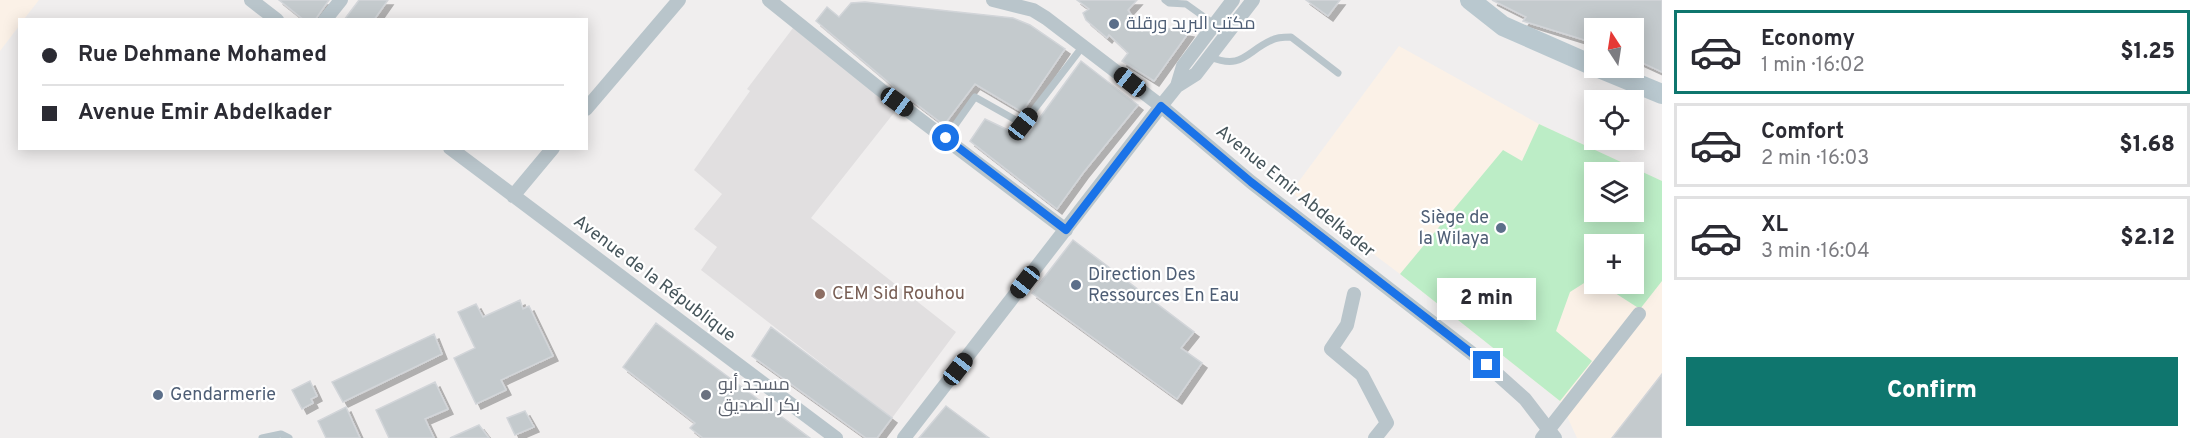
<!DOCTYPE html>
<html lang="en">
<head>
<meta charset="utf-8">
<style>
	body { margin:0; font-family:Overpass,Cairo,sans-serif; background:#f7f7f7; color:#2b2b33; height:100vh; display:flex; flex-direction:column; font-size:22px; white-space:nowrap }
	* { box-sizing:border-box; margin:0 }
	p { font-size:20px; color:#7c7c81 }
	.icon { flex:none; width:33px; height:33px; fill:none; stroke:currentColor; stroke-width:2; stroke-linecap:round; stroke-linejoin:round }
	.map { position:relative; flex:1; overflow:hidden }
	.sheet { display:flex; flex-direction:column; background:#fff; width:540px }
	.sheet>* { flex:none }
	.top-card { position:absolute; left:18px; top:18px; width:570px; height:132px; border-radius:0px; box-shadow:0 3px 15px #0003; display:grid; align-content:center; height:132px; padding:0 24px; background:#fff }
	.needle { width:39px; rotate:348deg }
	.buttons { position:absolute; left:1584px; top:18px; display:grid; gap:12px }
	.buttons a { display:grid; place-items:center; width:60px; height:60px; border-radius:0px; background:#fff; box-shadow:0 3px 15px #0003; font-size:30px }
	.end { position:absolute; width:27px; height:27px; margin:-14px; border:8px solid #1a73e8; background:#fff; box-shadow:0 0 0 3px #fff }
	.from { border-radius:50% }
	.bubble { position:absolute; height:42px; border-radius:0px; background:#fff; box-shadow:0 3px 15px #0003; font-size:20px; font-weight:800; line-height:42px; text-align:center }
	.car { position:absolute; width:18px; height:36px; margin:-18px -9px; border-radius:8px; box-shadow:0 0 4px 2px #0007; background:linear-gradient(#222 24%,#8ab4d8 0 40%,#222 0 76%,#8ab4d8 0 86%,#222 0) }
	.top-card b { display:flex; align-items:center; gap:21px; height:57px; font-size:22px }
	.top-card b+b { border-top:2px solid #e1e1e2 }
	.top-card i { width:15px; height:15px; background:#2b2b33 }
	ul { padding:10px 0 0; list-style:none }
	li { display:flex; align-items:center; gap:18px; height:84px; margin:0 12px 9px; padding:0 12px; border:3px solid #e1e1e2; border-radius:0px }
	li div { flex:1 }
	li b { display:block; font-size:22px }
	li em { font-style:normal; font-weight:800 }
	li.active { border-color:#0f766e }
	li>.icon { width:54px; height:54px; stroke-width:1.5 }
	.button { display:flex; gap:12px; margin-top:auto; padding:12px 24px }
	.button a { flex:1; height:69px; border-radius:0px; background:#0f766e; color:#fff; font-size:24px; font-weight:800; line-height:69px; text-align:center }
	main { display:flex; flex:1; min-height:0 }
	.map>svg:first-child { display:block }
</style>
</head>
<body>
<main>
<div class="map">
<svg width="1662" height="438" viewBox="0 0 1662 438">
	<defs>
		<filter id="shadow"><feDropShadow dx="5" dy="5" stdDeviation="0" flood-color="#0004"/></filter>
	</defs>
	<rect width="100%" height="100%" fill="#f0eeee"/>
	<path fill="#fbf1e7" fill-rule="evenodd" d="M0,0H39L24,19L20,20L19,26L0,51Z
		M1399,46L1539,124L1662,181V438H1577L1560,401L1400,274L1291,192ZM1594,172H1634V212H1594ZM1594,244H1634V284H1594Z"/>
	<path fill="#e1dfe0" d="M793,28L897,109L811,218L956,332L892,418L701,270L717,247L694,229L722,194L694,170L750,91L747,89Z"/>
	<path fill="#bcedc6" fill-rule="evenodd" d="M1539,124L1662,181V281L1640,309L1601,284H1634V244H1594V279L1592,278L1570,292L1556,331L1592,361L1560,401L1400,274L1503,150L1522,161ZM1594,172H1634V212H1594Z"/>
	<path fill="#c4cacd" stroke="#d2d5d9" stroke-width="1.5" filter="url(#shadow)" d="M279,0H329L315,20H304Z
		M359,0H388L374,20H344Z
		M1077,0H1137L1128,10L1136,23L1189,32L1154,81L1122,61L1128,53L1109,35L1107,38L1086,20L1083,13L1089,9Z
		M1306,0H1340L1328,16Z
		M1492,0H1662V72L1634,59V28H1594V43L1523,21L1526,17Z
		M865,2L1013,18L1030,25L1065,49L1022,112L975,84L944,125L894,87L816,21L827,7L839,17L851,3Z
		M1081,61L1138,105L1083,173L1057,209L970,141L985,119L1025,138Z
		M1073,240L1194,332L1181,348L1202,363L1177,399L1032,293Z
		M520,300L523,309L529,306L553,356L501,380L506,390L476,404L454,358L475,348L458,312L476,304L483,317Z
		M656,323L810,438H703L690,428L695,423L623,367Z
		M771,327L892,418L877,438H866L752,356Z
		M434,334L442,354L343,402L332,382Z
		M1662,374V438H1612Z
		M310,381L317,396L311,399L313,403L302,409L292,390Z
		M435,382L448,409L425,419L434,438H389L376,410Z
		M946,406L989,438H919Z
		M346,407L360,438H326L318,421Z
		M525,411L534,427L515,435L507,418Z
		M479,425L489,438H450Z"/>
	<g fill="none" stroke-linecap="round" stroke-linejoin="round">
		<path stroke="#b9c5cb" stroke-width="7" d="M1165,0L1169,3L1186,4L1214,24
			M1210,57C1243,70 1245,52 1272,40C1277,37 1285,37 1291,37L1338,73
			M946,138L975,97L1023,124L1083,46
			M262,438L281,434L289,438"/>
		<path stroke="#b9c5cb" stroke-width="14" d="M251,0L277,20
			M769,0L881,90L1066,230
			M993,0L1033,10L1046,18L1161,106L1251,182L1487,365L1525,399L1555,438
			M325,20L341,0
			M1177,86L1183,66L1233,0
			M586,109L679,0
			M450,148L836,438
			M513,196L553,148
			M1354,294L1347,325L1331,349L1362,375L1387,423L1375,438
			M904,438L1161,106L1177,86L1196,74L1253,0
			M1542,438L1639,314"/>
		<path stroke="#b9c8cf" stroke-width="20" d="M1470,0L1503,26L1594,66
			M1599,68L1662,94"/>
	</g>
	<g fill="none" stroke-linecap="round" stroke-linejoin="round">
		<path stroke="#1a73e8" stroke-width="8" d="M946,138L1066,230L1161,106L1251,182L1487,365"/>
	</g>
	<g fill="#5c6f8a" stroke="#fff" stroke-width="2">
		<circle cx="1114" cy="24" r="6"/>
		<circle cx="1501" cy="228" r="6"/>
		<circle cx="1076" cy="285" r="6"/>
		<circle cx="158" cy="395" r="6"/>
	</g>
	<circle fill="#8d6e63" stroke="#fff" stroke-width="2" cx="820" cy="294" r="6"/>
	<circle fill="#6b7280" stroke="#fff" stroke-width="2" cx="706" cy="395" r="6"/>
	<g text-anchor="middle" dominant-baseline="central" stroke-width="4.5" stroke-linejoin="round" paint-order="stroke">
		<g font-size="18" fill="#4e5e75" stroke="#fff" text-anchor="start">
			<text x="1126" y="24">مكتب البريد ورقلة</text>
			<text x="1489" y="218" text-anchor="end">Siège de<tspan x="1489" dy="21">la Wilaya</tspan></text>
			<text x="1088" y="275">Direction Des<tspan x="1088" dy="21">Ressources En Eau</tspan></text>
			<text x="170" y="395">Gendarmerie</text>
		</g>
		<g font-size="18" fill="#46555b" stroke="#fff">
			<text transform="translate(1295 192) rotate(39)">Avenue Emir Abdelkader</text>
			<text transform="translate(654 279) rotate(37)">Avenue de la République</text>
		</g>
		<g font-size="18" fill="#785e54" stroke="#fff" text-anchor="start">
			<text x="832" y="294">CEM Sid Rouhou</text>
		</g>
		<g font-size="18" fill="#5b616d" stroke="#fff" text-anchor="start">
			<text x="718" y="385">مسجد أبو<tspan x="718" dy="21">بكر الصديق</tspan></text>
		</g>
	</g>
</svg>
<div class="buttons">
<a><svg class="needle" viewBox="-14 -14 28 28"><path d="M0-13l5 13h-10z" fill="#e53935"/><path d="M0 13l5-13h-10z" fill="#7c7c81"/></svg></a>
<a><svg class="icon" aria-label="locate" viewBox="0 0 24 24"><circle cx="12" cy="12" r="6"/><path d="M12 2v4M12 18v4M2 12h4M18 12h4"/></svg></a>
<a><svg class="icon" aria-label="layers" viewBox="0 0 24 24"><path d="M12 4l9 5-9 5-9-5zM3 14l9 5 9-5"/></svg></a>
<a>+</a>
</div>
<i class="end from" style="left:946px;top:138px"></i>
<i class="end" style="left:1487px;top:365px"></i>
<div class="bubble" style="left:1437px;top:278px;width:99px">2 min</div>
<i class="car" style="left:1130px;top:82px;rotate:308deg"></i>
<i class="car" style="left:897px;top:102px;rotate:126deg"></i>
<i class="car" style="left:1023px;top:124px;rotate:38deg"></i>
<i class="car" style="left:1025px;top:282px;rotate:218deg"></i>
<i class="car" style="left:958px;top:369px;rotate:38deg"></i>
<div class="top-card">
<b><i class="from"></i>Rue Dehmane Mohamed</b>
<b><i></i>Avenue Emir Abdelkader</b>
</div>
</div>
<section class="sheet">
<ul>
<li class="active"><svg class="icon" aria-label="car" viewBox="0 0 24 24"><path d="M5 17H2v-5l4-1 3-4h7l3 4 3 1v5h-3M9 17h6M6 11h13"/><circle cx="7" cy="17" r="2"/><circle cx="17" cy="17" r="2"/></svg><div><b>Economy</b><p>1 min · 16:02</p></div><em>$1.25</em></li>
<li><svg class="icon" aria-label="car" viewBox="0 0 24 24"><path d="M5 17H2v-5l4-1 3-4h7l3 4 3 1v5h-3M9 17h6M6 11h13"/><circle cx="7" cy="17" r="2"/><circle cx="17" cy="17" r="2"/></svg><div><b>Comfort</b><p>2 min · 16:03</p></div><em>$1.68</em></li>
<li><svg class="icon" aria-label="car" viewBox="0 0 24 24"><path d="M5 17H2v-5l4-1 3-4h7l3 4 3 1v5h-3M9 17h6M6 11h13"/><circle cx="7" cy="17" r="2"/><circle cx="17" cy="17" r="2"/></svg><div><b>XL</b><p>3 min · 16:04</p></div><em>$2.12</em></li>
</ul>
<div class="button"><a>Confirm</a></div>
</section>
</main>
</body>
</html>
